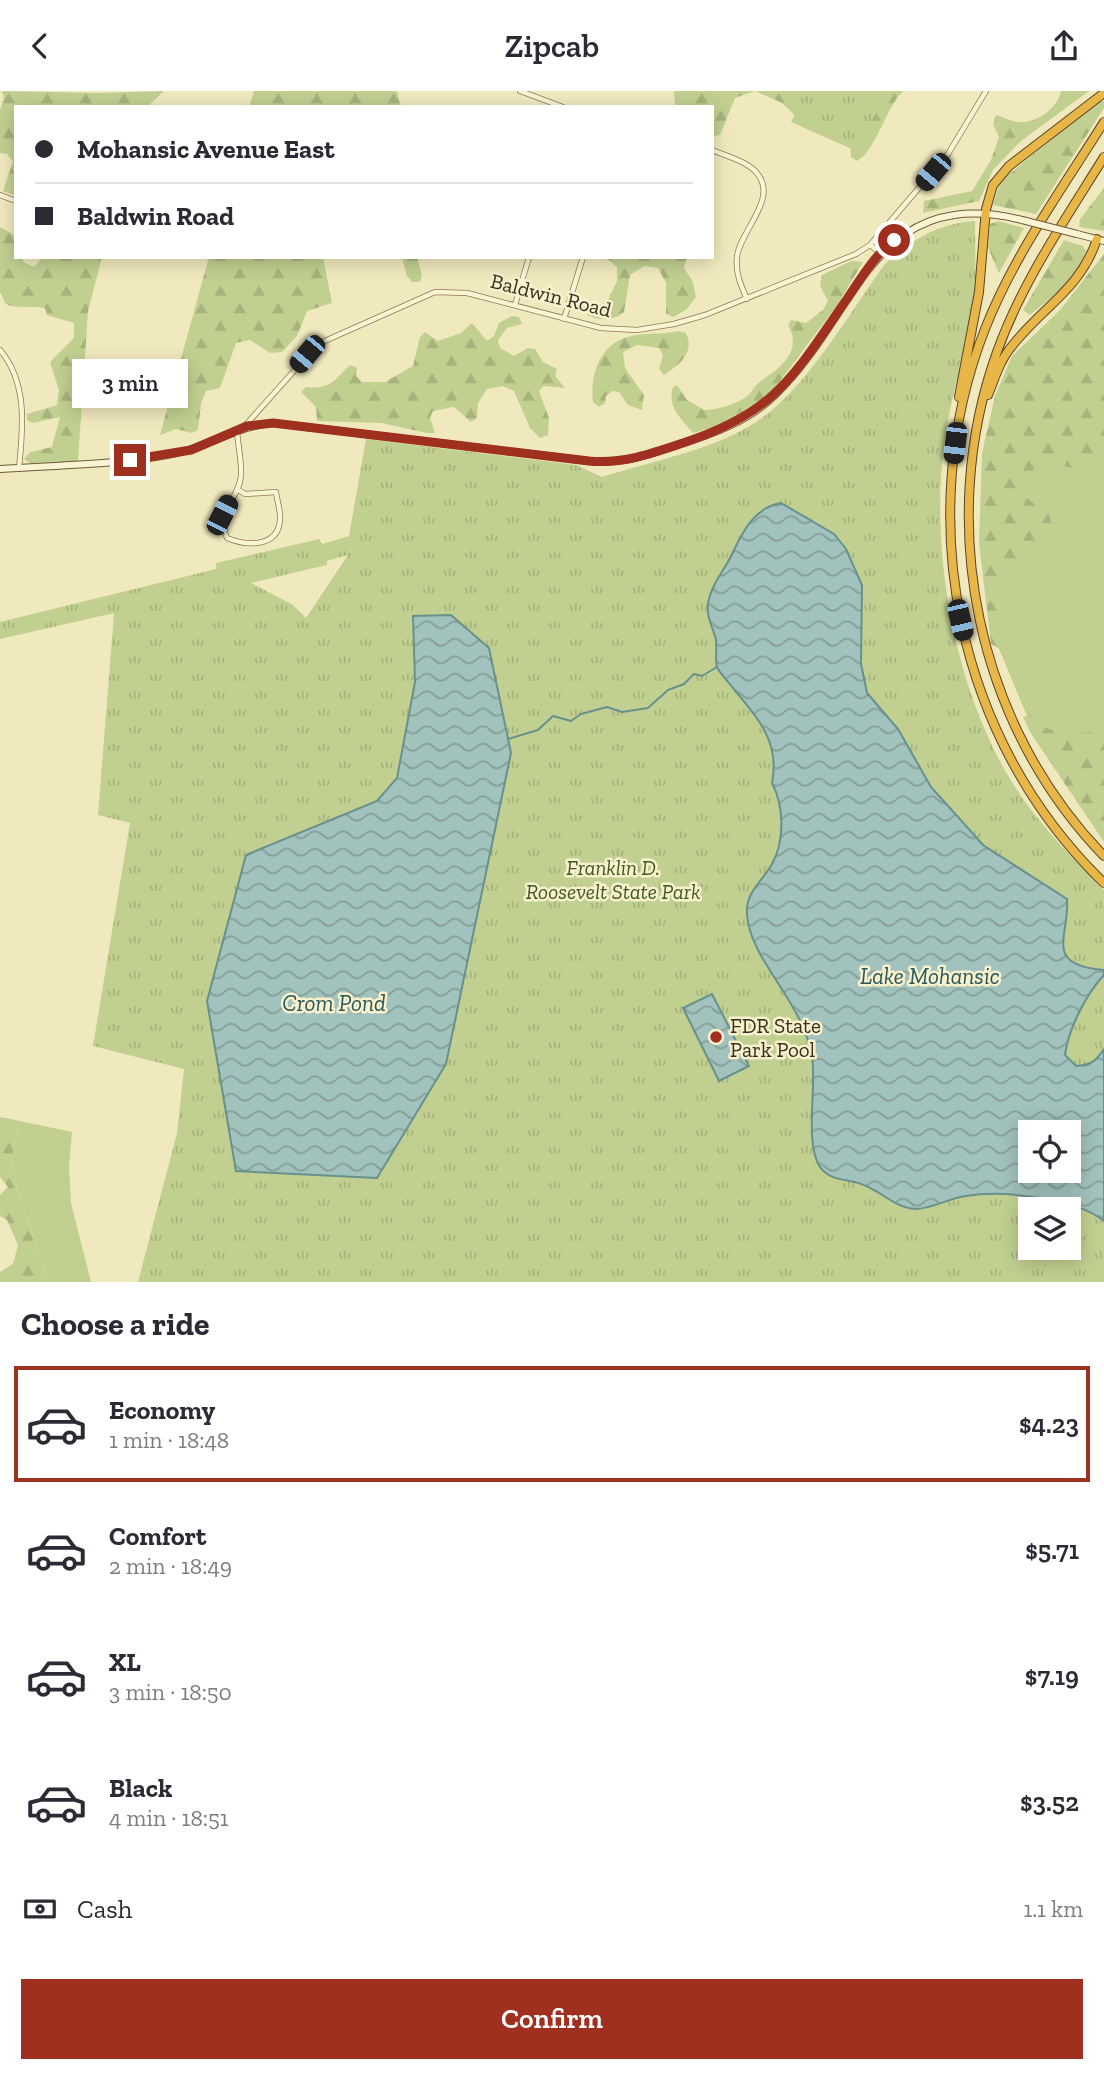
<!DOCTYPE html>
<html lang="en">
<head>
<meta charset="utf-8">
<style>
	body { margin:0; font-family:"Zilla Slab",serif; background:#f2f2f3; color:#2b2b33; height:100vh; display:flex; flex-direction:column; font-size:26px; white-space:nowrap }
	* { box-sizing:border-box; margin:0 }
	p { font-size:23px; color:#7c7c81 }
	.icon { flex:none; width:38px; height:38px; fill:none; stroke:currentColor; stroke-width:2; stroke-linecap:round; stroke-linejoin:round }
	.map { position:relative; height:1191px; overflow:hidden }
	.details { display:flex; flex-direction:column; background:#fff; flex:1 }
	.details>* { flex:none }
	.hud { position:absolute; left:14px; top:14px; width:700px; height:154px; border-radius:0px; box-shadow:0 4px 18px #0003; display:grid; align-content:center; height:154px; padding:0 21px; background:#fff }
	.buttons { position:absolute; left:1018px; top:1029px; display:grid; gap:14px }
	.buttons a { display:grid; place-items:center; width:63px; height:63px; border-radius:0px; background:#fff; box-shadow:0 4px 18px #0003; font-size:35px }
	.end { position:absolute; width:32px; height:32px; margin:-16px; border:9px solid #9f3020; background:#fff; box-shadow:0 0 0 4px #fff }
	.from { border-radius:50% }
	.bubble { position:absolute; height:49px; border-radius:0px; background:#fff; box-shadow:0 4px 18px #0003; font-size:23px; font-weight:600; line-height:49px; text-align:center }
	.car { position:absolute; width:21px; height:42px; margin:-21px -10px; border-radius:9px; box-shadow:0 0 5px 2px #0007; background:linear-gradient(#222 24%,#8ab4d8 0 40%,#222 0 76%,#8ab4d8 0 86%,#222 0) }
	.hud b { display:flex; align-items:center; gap:24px; height:66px; font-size:26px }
	.hud b+b { border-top:2px solid #e1e1e2 }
	.hud i { width:18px; height:18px; background:#2b2b33 }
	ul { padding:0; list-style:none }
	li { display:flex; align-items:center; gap:21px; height:116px; margin:0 14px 10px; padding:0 7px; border:4px solid transparent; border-radius:0px }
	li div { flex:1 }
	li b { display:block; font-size:26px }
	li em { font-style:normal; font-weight:600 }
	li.active { border-color:#9f3020 }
	li>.icon { width:63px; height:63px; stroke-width:1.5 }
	h2 { padding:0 21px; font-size:32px; line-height:84px }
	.pay { display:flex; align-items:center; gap:18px; height:77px; padding:0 21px; font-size:26px }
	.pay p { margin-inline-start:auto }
	.cta { display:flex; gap:14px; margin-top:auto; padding:14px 21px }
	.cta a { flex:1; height:80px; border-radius:0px; background:#9f3020; color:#fff; font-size:28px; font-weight:600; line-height:80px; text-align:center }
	header { display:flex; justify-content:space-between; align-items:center; height:91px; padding:0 21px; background:#fff; font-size:32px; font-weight:600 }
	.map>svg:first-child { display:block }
</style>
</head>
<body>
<header><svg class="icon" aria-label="back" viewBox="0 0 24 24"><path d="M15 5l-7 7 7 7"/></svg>Zipcab<svg class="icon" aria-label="share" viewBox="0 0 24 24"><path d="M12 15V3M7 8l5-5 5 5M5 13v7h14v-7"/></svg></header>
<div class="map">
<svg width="1104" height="1191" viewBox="0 0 1104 1191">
	<defs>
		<pattern id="forest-firs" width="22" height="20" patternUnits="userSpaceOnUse" patternTransform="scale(1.75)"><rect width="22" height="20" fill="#c1d091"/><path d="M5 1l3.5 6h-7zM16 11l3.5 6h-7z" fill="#a7b37c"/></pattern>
		<pattern id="park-tufts" width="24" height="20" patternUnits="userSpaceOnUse" patternTransform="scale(1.75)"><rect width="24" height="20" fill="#c1d091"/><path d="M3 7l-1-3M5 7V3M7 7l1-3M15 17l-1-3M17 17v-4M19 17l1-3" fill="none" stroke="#a7b37c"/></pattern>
		<pattern id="water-waves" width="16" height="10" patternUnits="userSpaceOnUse" patternTransform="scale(1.75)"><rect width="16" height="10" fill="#a2c2bd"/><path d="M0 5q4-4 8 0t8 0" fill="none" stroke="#859e99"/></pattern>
	</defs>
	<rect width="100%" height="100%" fill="#f1e9be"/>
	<path fill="#c1d091" d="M1104,279V660L1052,654L1027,625L997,553L1002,412Z
		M20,1030L72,1041L69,1074L71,1112L91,1191H48L17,1098L12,1067Z"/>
	<path fill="url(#forest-firs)" d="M2,0L100,2L164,0L147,16H16V105L3,100L13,70L7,63L0,62V19L4,6Z
		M254,0H397L401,16H249Z
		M674,0H903C886,16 876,60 857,70L851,66L850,51L800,29L782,12L755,0L735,7L720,44L712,46V16H675Z
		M1061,0H1089L1021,50L993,79L979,110L923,122L924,110L972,100L991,69L999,46L993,33L996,24C1003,26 1011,30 1018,31C1036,33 1058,17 1061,0Z
		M1104,10V17L1036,123L993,114L999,95L1008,84L1098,11Z
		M1104,97V140L1079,136L1080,128Z
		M998,130L1024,137L999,182L988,157L990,133Z
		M0,136L16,145V166H23V171L34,176L43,166H102L88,220L78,370L32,373L24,368L30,361L52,356L60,326L33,332L27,329V323L57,314L59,299L50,271L74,247V232L47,224L45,217C36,215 10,218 5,212C3,209 3,205 0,202Z
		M1064,149L1083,155L1086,160C1079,185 1050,208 1030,224L1023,219Z
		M1104,163V372L1085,382C1058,371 1024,364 1025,406L1048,422L1053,436C1045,463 1011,473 1001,499C993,519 1007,540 1003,560L991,553L979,452L982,362L995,305L1012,265L1060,219Z
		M209,166H323L332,212L307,220L297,245L282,261L270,262L250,249L236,252L220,297L206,300L201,312L198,339L192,342L176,338L160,344Z
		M402,166H417L422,184L420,191H412L407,185Z
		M605,166H687L684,177L693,191L696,206L686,219L673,226L666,223V192L658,177L644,175L630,184L624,221C614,230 598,230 587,224L592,217L607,211L617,190V176Z
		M851,170L863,171L838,213L771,302L719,335L693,342C681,327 667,317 673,296L677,294L687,309L704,319C716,319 737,313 746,306C752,302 755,294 761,290C781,276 803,260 788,234L791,229L806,232L823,219L828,210L820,195L822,184Z
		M512,225L519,226L522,233L507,237L498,249L500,257L514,265L528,257L535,258L543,271L557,278L555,285L565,297L544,295L539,300L549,327L548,344L540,347L530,337L514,300L502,295L487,298L478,312L477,327L471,331L454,316L433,320L430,327L435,342H427L381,332L317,330L316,316L301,301L306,296C329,299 335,289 350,274L357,277L356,285L362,291H385L413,275L420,246L425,241L438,250L461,242L472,232L487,250L494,245L499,232Z
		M679,240L686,242C695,261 680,274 664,284L659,278L663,264L659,257L637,254L623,261L625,277L644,304L642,319L628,314L619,301L612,300L606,305L605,312L599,316L593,311C590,287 598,257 624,247C640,241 662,244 679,240Z
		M1031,624C1053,649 1073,641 1104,641V751L1030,641L1023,626Z
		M0,1026L20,1030L12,1067L17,1098L48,1191H0V1181L13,1173L18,1154L7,1129L0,1125V1104L8,1096L0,1086Z"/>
	<path fill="url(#park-tufts)" fill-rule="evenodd" d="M772,0H888L856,60L791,31L800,12Z
		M975,130C975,152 976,176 975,199C970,251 950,303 944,355C929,467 958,619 1026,712C1049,743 1076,771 1104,799V1191H138L177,1042L184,978L93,955L130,732L98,724L114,522L0,548V531L216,478V472L319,448L322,453L349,445L366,348L576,374L602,386C651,370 720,358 762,327C809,293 850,221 885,173C911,149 939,132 975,130ZM348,464L306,527L293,514L251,492L327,474V470ZM1031,1041H1069V1080H1031ZM1031,1118H1069V1157H1031Z"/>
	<path fill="url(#water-waves)" stroke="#68918c" stroke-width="2" fill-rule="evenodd" d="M781,412L834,443L846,458L862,494L861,573L867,602L898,638L931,696L983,754L1067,808C1070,845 1042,874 1104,879V884C1086,903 1068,939 1065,964L1076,975C1091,974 1096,970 1104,958V1130C1076,1107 1002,1099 966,1105C949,1107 932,1118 915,1118C894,1117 878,1097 858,1092C844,1088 829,1089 820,1076C804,1052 817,996 812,966C803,910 750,869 747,824C745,801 762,791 772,773C785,750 784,715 772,692C780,650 758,628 733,597C729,591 720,583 717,576C715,568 717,557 716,549C713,536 706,526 708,512C712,491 726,478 734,459C744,438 756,416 781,412ZM1031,1041H1069V1080H1031Z
		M451,524L489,557L511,662L446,973L377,1087L236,1080L207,910L246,764L377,710L397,687L415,591L413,525Z
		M712,903L749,975L719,990L683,917Z"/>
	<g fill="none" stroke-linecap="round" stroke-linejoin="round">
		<path stroke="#68918c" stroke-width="2" d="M508,648L538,639L553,625L571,630L581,623L607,616L622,621L648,617L668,599L684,593L694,583L702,585L717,576"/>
		<g stroke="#8b7955" stroke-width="6">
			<path id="street" d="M520,0L563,16
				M712,59C726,65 746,70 756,81C780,107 740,139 737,166C735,181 741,195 747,208
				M0,104L16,110
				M888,134L899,146
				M870,154L880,162
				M515,214L529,166
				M564,228L583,166
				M0,259C28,292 23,337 19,377
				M243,337L318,253L435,201L467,202L601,237L637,239L674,233L705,224L856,163L870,154L948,63L986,0
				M237,340C238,355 242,371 241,385C238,412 215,415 227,447C246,455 278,457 280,429C281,420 277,410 276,401L245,403L237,398"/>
		</g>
		<g stroke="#6d5939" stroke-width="8">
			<path id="secondary" d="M1077,143L1104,150
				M0,378C58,374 120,374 177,362C211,355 239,334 273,332L589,370C620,374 647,364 677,354C713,343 747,331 775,304C859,224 871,92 1022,129"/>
		</g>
		<g stroke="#58452a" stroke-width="10">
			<path id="highway" d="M1104,31C1062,98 1014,164 985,238C911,427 957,650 1104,792
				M1104,66C1065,129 1022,191 997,261C935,433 977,634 1104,765
				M988,304C995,287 1000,269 1012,255C1043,215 1080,199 1097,148
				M959,306L979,201L986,118L993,94L1009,75L1104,2"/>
		</g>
		<use href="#street" stroke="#fbf4d2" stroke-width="4.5"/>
		<use href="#secondary" stroke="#fbf4d2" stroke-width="6"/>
		<use href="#highway" stroke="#e8b647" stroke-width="8"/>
		<g stroke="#6d5939" stroke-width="8" stroke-linecap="butt">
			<path id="secondary-bridge" d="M1022,129L1077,143"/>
		</g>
		<use href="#secondary-bridge" stroke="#fbf4d2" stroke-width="6"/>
	</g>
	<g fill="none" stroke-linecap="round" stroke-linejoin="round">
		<path stroke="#9f3020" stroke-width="9" d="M130,369L191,359L247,335L273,332L589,370C622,373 651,363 683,352C777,321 793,285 847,208C861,187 874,165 894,149"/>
	</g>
	<circle fill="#9f3020" stroke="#f8f1ce" stroke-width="2.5" cx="716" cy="946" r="7"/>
	<g text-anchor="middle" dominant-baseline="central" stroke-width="5" stroke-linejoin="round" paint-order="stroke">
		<g font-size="21" fill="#392d1b" stroke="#f8f1ce">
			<text transform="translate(551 204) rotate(14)">Baldwin Road</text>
		</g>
		<g font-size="21" font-style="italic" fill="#425720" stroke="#f8f1ce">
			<text x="613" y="776">Franklin D.<tspan x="613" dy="24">Roosevelt State Park</tspan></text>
		</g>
		<g font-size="21" fill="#392d1b" stroke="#f8f1ce" text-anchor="start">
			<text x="730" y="934">FDR State<tspan x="730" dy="24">Park Pool</tspan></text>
		</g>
		<g font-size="23" font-style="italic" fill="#29575a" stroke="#f8f1ce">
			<text x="930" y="885">Lake Mohansic</text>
			<text x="334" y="912">Crom Pond</text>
		</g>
	</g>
</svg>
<div class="buttons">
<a><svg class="icon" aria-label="locate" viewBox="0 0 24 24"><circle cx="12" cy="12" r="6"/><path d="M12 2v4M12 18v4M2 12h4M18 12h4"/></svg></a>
<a><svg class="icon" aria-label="layers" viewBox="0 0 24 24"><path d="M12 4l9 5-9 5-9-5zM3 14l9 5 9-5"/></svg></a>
</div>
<i class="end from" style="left:894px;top:149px"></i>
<i class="end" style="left:130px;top:369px"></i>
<div class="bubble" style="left:72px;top:268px;width:116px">3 min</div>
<i class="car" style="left:933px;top:81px;rotate:220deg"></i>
<i class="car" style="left:307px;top:263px;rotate:220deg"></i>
<i class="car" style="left:955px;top:352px;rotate:187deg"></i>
<i class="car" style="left:222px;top:424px;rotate:27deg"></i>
<i class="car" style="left:960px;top:529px;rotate:167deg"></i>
<div class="hud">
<b><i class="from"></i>Mohansic Avenue East</b>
<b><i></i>Baldwin Road</b>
</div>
</div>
<section class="details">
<h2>Choose a ride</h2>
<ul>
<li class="active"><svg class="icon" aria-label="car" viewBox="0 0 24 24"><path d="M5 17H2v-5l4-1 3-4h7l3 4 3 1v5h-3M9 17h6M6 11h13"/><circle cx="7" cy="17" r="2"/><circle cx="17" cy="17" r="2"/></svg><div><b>Economy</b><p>1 min · 18:48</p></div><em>$4.23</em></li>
<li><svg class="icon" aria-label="car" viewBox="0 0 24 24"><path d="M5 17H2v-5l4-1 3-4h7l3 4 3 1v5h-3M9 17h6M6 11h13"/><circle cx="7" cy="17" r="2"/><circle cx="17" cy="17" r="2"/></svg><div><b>Comfort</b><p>2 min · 18:49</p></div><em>$5.71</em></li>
<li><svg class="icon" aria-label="car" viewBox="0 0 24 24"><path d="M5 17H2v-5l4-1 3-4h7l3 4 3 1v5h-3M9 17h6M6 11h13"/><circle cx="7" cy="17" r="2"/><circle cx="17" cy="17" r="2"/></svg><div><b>XL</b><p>3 min · 18:50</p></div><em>$7.19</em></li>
<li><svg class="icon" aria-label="car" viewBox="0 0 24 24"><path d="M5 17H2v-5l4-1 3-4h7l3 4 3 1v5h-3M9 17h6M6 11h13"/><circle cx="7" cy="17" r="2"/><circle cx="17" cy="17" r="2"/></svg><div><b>Black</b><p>4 min · 18:51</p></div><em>$3.52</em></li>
</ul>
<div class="pay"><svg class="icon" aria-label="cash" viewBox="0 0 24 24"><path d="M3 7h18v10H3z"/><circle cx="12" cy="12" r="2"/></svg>Cash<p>1.1 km</p></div>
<div class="cta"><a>Confirm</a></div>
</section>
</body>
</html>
